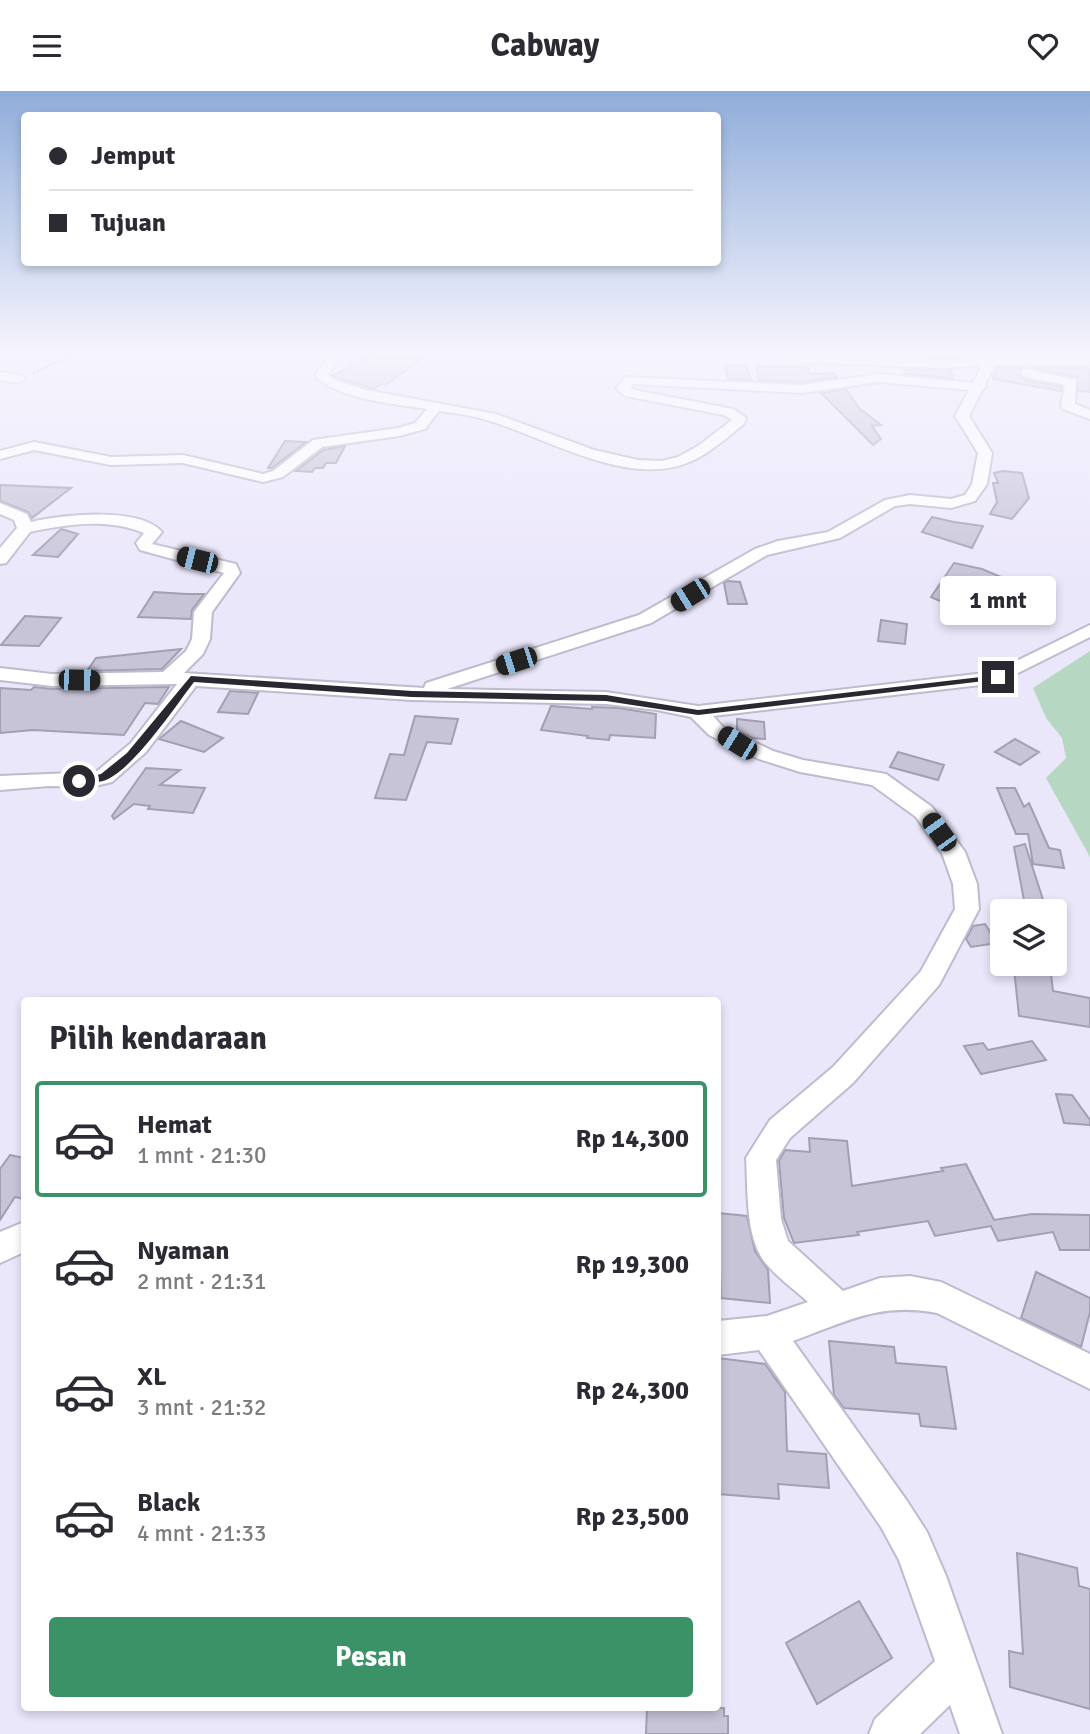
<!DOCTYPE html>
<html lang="id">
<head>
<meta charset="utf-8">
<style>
	body { margin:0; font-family:Signika,sans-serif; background:#f2f2f3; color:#2b2b33; height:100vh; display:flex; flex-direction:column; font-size:26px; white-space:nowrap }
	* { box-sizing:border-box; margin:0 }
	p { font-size:23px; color:#7c7c81 }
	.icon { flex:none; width:38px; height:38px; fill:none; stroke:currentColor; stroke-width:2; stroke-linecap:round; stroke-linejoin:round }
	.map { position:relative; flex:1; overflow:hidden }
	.panel { position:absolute; left:21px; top:906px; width:700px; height:714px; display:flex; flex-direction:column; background:#fff; border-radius:7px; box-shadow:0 4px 10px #0003 }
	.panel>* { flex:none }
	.banner { position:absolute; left:21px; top:21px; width:700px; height:154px; border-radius:7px; box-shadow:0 4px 10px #0003; display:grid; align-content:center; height:154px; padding:0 28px; background:#fff }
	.controls { position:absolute; left:990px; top:808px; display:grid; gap:14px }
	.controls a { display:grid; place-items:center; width:77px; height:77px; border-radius:7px; background:#fff; box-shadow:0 4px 10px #0003; font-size:35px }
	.end { position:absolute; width:32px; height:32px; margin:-16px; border:9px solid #29272f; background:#fff; box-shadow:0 0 0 4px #fff }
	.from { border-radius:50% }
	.bubble { position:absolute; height:49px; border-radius:7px; background:#fff; box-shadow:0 4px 10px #0003; font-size:23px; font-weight:700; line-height:49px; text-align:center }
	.car { position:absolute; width:21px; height:42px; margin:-21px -10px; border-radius:9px; box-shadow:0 0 5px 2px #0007; background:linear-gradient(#222 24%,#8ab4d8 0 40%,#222 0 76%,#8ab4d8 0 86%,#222 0) }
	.banner b { display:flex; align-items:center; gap:24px; height:66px; font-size:26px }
	.banner b+b { border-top:2px solid #e1e1e2 }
	.banner i { width:18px; height:18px; background:#2b2b33 }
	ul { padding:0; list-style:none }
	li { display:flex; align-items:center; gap:21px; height:116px; margin:0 14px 10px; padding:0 14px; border:4px solid transparent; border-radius:7px }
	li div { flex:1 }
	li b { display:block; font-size:26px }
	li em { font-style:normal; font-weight:700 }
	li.active { border-color:#3a9266 }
	li>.icon { width:63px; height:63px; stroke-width:1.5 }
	h2 { padding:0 28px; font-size:32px; line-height:84px }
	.button { display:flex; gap:14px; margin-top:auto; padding:14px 28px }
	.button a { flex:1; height:80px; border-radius:7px; background:#3a9266; color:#fff; font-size:28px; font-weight:700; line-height:80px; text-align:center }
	header { display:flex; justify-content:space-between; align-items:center; height:91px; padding:0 28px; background:#fff; font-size:32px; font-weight:700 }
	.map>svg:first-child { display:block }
</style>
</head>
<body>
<header><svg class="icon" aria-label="menu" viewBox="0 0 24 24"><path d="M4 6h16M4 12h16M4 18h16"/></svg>Cabway<svg class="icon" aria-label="heart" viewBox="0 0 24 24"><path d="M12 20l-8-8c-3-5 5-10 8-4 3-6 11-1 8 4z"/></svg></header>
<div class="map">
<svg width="1090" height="1643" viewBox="0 0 1090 1643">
	<rect width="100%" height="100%" fill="#ebe7fb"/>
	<path fill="#b6d8c3" d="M1090,560V766L1046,687L1066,667L1062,647L1046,627L1033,597Z"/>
	<path fill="#c7c4d7" stroke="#a29fb2" stroke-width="2" d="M370,263H428L386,294L381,293L374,298L333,285Z
		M725,274H746L751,289L728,288Z
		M756,275L808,276L810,283L834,282L837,286L802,291L759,289Z
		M997,277H1021V288L1062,296L1061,300L993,288Z
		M1032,277H1087L1090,279V301L1078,300L1077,286Z
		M904,278L951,279L953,287L905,283Z
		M846,298L859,317L881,334L872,335L881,348L873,354L821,302Z
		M285,350L306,351L272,377H268Z
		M345,355L336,372H326L323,377H315L312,381L296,380L323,359Z
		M1003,380L1022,382L1029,407L1012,428L990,423L997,411L993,392H998L994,382Z
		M0,394L71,397L32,427L28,421L0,410Z
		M932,426L954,431L983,435L972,457L922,441Z
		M61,438L78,443L58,466L33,464Z
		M954,472L982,478L1008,489L993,498L996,499L960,519L931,506Z
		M727,490L740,491L747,513H728L724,492Z
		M154,501L187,503H204L192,519L191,528L138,526Z
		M25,525L61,527L39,555L1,554Z
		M881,529L907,533L905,553L878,550Z
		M181,558L162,578L87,580L96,567Z
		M34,596L52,598L169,596L158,613L145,612L124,644L33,639L0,642V597L31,599Z
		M230,600L258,602L248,623L218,621Z
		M551,615L592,618V616L619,617L656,623L655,647L610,644L609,649L587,647L588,645L541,639Z
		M415,625L458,628L451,653L427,651L406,709L375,707L390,663L404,664Z
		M737,628L764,631L765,648L753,647L737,640Z
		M181,630L223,647L204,661L159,648Z
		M1015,648L1039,661L1020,674L995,661Z
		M898,661L944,674L938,689L890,676Z
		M146,677L180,679L160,694L205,697L193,722L148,718L150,715L134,713L114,728L112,725Z
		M997,697H1015L1024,716L1029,712L1049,757L1060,759L1064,777L1033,773L1028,743H1016Z
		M1025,753L1047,821L1026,820L1014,756Z
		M985,833L997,852L971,856L966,848L973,835Z
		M1014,878L1051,883L1053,900L1090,907V936L1019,925Z
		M1032,950L1046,969L981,983L964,955L983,952L988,959Z
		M1056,1003L1072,1004L1090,1029V1034L1064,1032Z
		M809,1047L847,1050L852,1095L943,1080L941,1077L966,1073L994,1129L1032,1123L1090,1124V1159H1060L1053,1141L998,1150L991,1135L935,1145L928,1130L857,1141L859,1144L794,1152L784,1127L779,1070L785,1059L810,1061Z
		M10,1064L24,1067V1108L15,1106L0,1129V1078Z
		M718,1122L747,1125L755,1160L768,1179L770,1212L721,1207Z
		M1036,1181L1090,1207V1221L1081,1256L1021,1227Z
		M829,1250L894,1256L896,1272L946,1276L956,1338L921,1335L919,1323L844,1317L834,1304Z
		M718,1267L765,1273L785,1301L787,1360L826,1363L829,1397L778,1393L779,1408L718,1403Z
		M1017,1462L1077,1477L1079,1495L1090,1498V1618L1010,1596L1009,1560L1023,1563Z
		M859,1510L892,1567L817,1613L786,1552Z
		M647,1617H724V1625H728V1643H646Z"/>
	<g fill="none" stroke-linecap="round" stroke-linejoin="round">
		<g stroke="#bfbbce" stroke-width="4">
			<path id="minor" d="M331,263H343L328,283L333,288L366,299L496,323L594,359L638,369L662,370L678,366L698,355L732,329L724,324L625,305L616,297L626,286L802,294L879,283L973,292L982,274L946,277L801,271L782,263L946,269L986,267L988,263H1000L998,266H1090V274H995L985,293L986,296L982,299L969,325L992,362L987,393L975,410L951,417L910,413L895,415L840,447L767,464L651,532L447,598L606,601L698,615L994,581L1090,534V546L998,592L713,625L723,636L773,660L803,669L886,683L932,716L965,761L977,793L979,818L939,894L853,992L790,1047L776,1069L781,1128L788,1150L843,1200L880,1187L910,1185L941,1191L1090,1263V1298L937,1222C879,1211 846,1231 793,1250L907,1410L927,1441L946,1485L1002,1643H960L950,1614L920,1643H869L875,1628L935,1570L899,1469L881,1436L759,1259L718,1264V1230L767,1225L808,1211C794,1198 775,1185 764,1170C745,1144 748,1097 746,1067L770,1029L833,976L921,880L955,818L953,793L942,762L916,726L872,694L800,681L759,668L709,644L691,626L657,619L606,613L412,609L196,595L146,661L112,691L91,696L49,695L0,699V685L96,681L131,652L177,593L52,595L0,589V577L52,583L163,581L186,560L192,548L194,521L224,482L140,459L136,452L144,442C108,427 68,433 30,441L6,472L0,473V457L17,437L14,429L0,423V412L27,423L31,431C63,424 138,415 162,441L152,453L236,473L240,482L212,521L210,548L203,563L184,582L424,597L426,592L639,524L755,458L778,450L828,441L885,409L910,404L951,408L965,404L972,393L978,362L955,325L969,299L879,291L802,302L633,293L630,296L634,299L733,318L746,327L744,333C726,347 708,364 687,372C625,396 545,346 487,329C471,324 455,322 439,320L425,338L399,345L322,356L283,386L263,391L183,372L111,374L34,359L0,368V360L34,351L111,366L183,364L263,383L273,380L313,349L398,337L415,332L427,318C396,313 335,308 315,284Z
				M1026,278L1076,289L1075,313L1090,319V328L1063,318L1061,315L1065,294L1022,285V279Z
				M0,281L23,285L25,288L19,292L0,289Z
				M24,1131V1161L0,1172V1141Z"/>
		</g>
		<path stroke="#83808d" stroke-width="2.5" stroke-dasharray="2.5 2" stroke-linecap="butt" d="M33,282L76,263"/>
		<use href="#minor" fill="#fff" fill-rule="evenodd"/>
	</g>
	<linearGradient id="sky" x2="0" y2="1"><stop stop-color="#8fadda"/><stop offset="0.53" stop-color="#f6f4fd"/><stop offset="1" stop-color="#f6f4fd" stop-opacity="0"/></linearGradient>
	<rect width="1090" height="493" fill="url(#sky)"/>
	<path fill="#29272f" d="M998,584H1001V588L698,624L606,610L412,606L194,591C175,616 134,677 106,689C98,692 87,692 79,693L74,690L101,683L127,662L191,585L412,600L606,604L698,619Z"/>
</svg>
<div class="controls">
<a><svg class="icon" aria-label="layers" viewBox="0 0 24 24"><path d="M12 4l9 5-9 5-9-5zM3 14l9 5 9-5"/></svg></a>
</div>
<i class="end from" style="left:79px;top:690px"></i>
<i class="end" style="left:998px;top:586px"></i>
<div class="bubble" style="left:940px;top:485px;width:116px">1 mnt</div>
<i class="car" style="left:197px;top:469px;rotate:284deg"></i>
<i class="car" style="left:690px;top:504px;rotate:238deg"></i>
<i class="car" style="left:516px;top:570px;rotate:252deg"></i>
<i class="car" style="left:79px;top:589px;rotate:91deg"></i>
<i class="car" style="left:737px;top:652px;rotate:302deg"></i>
<i class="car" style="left:939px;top:741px;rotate:324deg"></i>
<div class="banner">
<b><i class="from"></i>Jemput</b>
<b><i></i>Tujuan</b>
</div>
<section class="panel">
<h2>Pilih kendaraan</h2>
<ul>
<li class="active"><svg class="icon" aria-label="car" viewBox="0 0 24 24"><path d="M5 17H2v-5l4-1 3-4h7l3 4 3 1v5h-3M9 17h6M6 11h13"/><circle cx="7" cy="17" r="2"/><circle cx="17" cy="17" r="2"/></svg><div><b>Hemat</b><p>1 mnt · 21:30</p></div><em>Rp 14,300</em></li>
<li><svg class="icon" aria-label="car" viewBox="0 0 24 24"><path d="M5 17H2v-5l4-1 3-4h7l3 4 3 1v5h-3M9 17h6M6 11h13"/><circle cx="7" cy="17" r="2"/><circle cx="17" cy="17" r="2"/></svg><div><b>Nyaman</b><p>2 mnt · 21:31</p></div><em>Rp 19,300</em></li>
<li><svg class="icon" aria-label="car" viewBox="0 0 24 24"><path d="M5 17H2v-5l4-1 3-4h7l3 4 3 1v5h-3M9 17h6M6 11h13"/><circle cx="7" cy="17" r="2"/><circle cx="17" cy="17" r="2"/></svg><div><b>XL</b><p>3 mnt · 21:32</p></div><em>Rp 24,300</em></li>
<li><svg class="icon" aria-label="car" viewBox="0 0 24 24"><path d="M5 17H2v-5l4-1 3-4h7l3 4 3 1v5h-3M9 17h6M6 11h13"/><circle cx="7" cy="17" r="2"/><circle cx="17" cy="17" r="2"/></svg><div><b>Black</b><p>4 mnt · 21:33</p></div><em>Rp 23,500</em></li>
</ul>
<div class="button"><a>Pesan</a></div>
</section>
</div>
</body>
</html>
